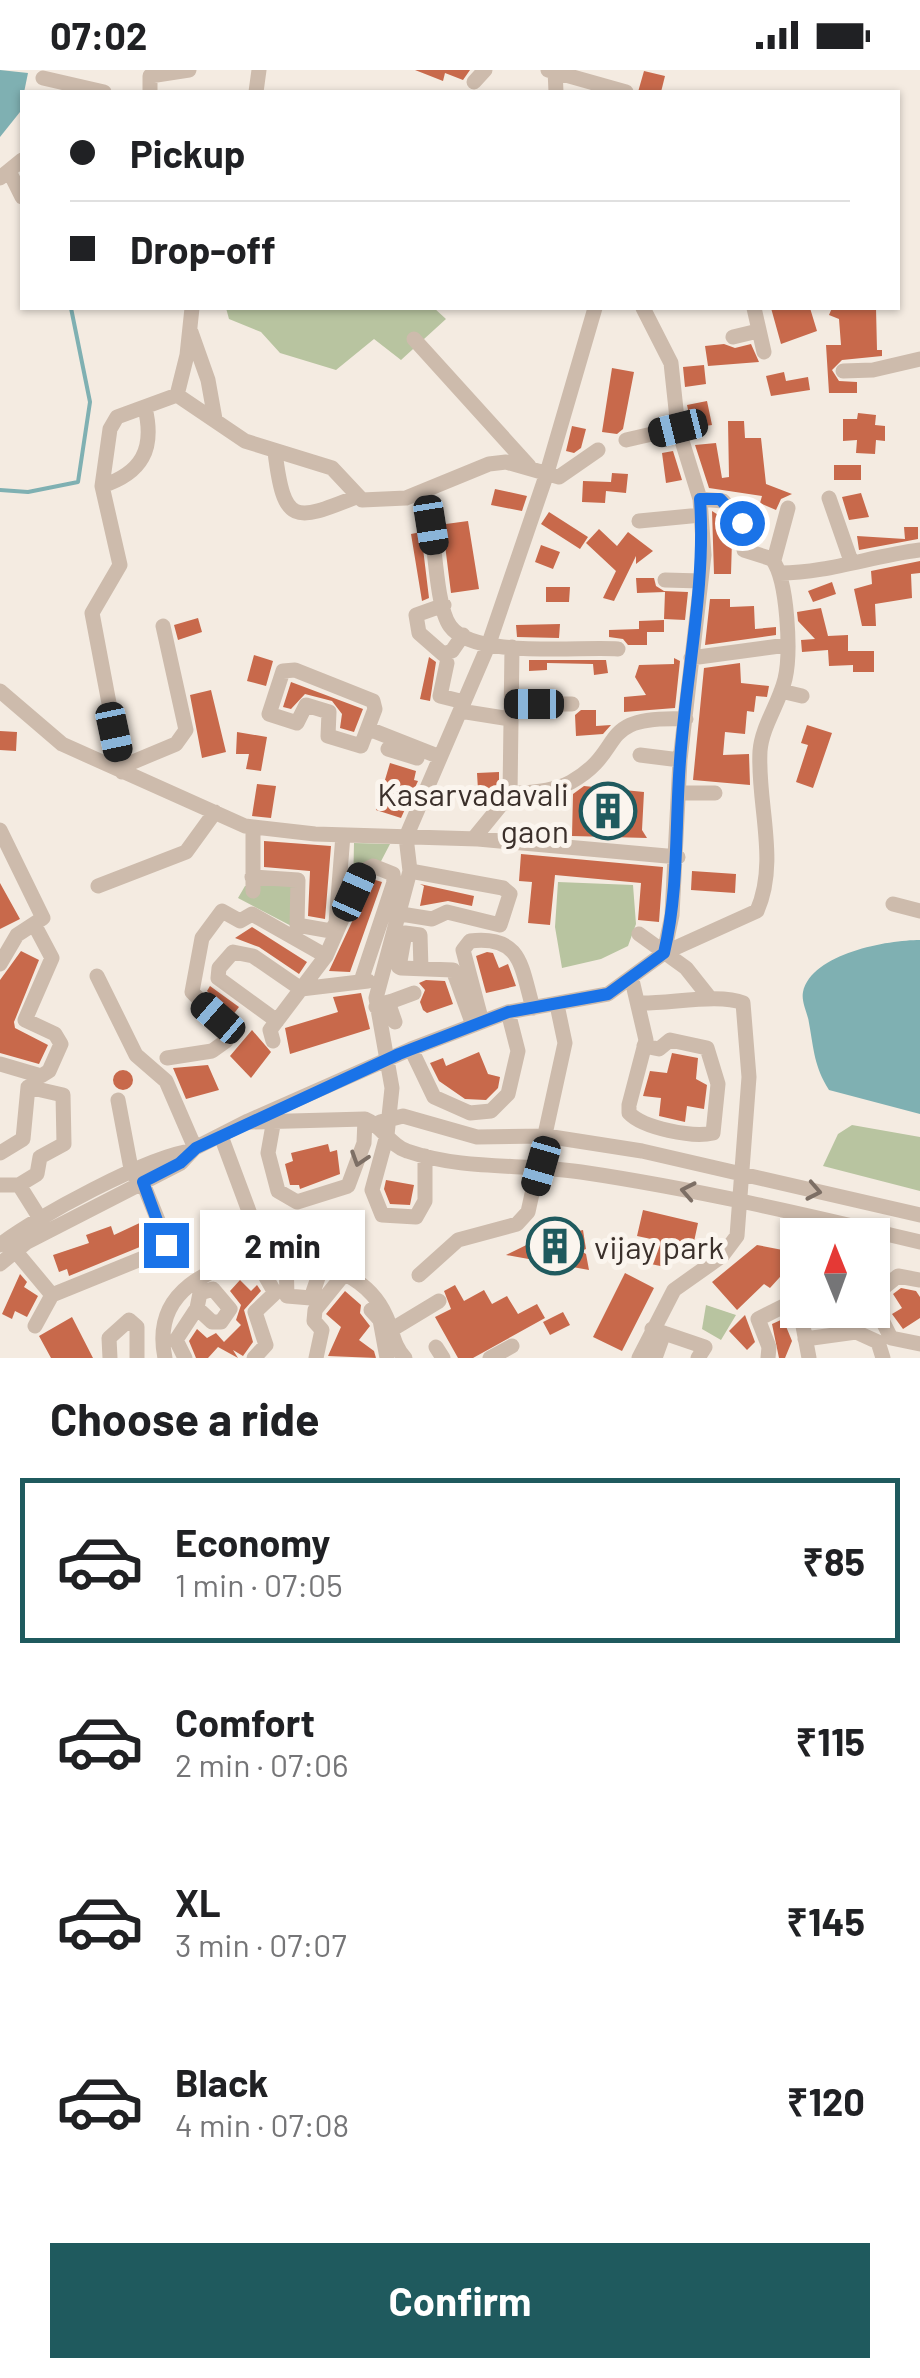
<!DOCTYPE html>
<html lang="en">
<head>
<meta charset="utf-8">
<style>
	body { margin:0; font-family:Barlow,sans-serif; background:#f6f6f6; color:#202124; height:100vh; display:flex; flex-direction:column; font-size:38px; white-space:nowrap }
	* { box-sizing:border-box; margin:0 }
	p { font-size:32px; color:#757577 }
	.icon { flex:none; width:55px; height:55px; fill:none; stroke:currentColor; stroke-width:2; stroke-linecap:round; stroke-linejoin:round }
	.map { position:relative; height:1288px; overflow:hidden }
	.details { display:flex; flex-direction:column; background:#fff; flex:1 }
	.details>* { flex:none }
	.top-card { position:absolute; left:20px; top:20px; width:880px; height:220px; border-radius:0px; box-shadow:0 2px 8px #0004; display:grid; align-content:center; height:220px; padding:0 50px; background:#fff }
	.needle { width:65px; rotate:359deg }
	.controls { position:absolute; left:780px; top:1148px; display:grid; gap:20px }
	.controls a { display:grid; place-items:center; width:110px; height:110px; border-radius:0px; background:#fff; box-shadow:0 2px 8px #0004; font-size:50px }
	.end { position:absolute; width:45px; height:45px; margin:-22px; border:12px solid #1a73e8; background:#fff; box-shadow:0 0 0 5px #fff }
	.from { border-radius:50% }
	.bubble { position:absolute; height:70px; border-radius:0px; background:#fff; box-shadow:0 2px 8px #0004; font-size:32px; font-weight:700; line-height:70px; text-align:center }
	.car { position:absolute; width:30px; height:60px; margin:-30px -15px; border-radius:12px; box-shadow:0 0 8px 2px #0007; background:linear-gradient(#222 24%,#8ab4d8 0 40%,#222 0 76%,#8ab4d8 0 86%,#222 0) }
	.top-card b { display:flex; align-items:center; gap:35px; height:95px; font-size:38px }
	.top-card b+b { border-top:2px solid #e0e0e0 }
	.top-card i { width:25px; height:25px; background:#202124 }
	ul { padding:0; list-style:none }
	li { display:flex; align-items:center; gap:30px; height:165px; margin:0 20px 15px; padding:0 30px; border:5px solid transparent; border-radius:0px }
	li div { flex:1 }
	li b { display:block; font-size:38px }
	li em { font-style:normal; font-weight:700 }
	li.current { border-color:#1f5a5e }
	li>.icon { width:90px; height:90px; stroke-width:1.5 }
	h2 { padding:0 50px; font-size:45px; line-height:120px }
	.cta { display:flex; gap:20px; margin-top:auto; padding:20px 50px }
	.cta a { flex:1; height:115px; border-radius:0px; background:#1f5a5e; color:#fff; font-size:40px; font-weight:700; line-height:115px; text-align:center }
	.status { display:flex; justify-content:space-between; align-items:center; height:70px; padding:0 50px; background:#fff; direction:ltr }
	.status svg { height:28px; fill:currentColor }
	.map>svg:first-child { display:block }
</style>
</head>
<body>
<div class="status"><b>07:02</b><svg viewBox="0 0 49 12"><path d="M0 12V9h3v3zM5 12V6h3v6zM10 12V3h3v9zM15 12V0h3v12zM26 1h20v11H26zM47 4h2v5h-2z"/></svg></div>
<div class="map">
<svg width="920" height="1288" viewBox="0 0 920 1288">
	<rect width="100%" height="100%" fill="#f4ebe1"/>
	<path fill="#b8c4a0" d="M226,238H434L446,249L401,290L374,269L336,300L280,283L261,262L229,249Z
		M354,773L390,774L365,822L353,821Z
		M558,812L633,815L636,854L628,876L601,889L562,898L555,857Z
		M245,816H300L299,860L238,828Z
		M852,1055L920,1067V1121L823,1096L838,1064Z
		M706,1235L736,1245L721,1270L702,1259Z"/>
	<path fill="#7fb0b2" d="M0,0L28,3L20,42L0,67Z
		M920,870V1044L829,1020C814,996 814,980 809,953C808,944 801,932 803,922C812,883 888,870 920,870Z"/>
	<g fill="none" stroke-linecap="round" stroke-linejoin="round">
		<path stroke="#7fb0b2" stroke-width="4" d="M0,420L28,422L78,412L90,332L71,238"/>
	</g>
	<path fill="#c8694b" d="M415,0H470L463,10L445,3L443,11Z
		M644,1L665,6L661,22H638Z
		M771,238H810L817,261L781,274Z
		M832,238H876L877,280H882V286L842,290L832,300L839,311L857,312V323H829L826,275H841L839,249L829,245Z
		M724,274L735,278L751,274L759,292L708,296L705,276Z
		M704,295L706,314L685,317L683,297Z
		M612,298L634,302L623,359L617,364L602,362Z
		M784,302L786,311L808,307L810,320L771,326L766,306Z
		M707,331L712,355L692,358L687,335Z
		M858,343L876,345L875,355L885,356V371L876,370L875,384L856,383L857,370L843,371V349H857Z
		M728,351H744L745,368H761L766,414L792,424L781,429L776,440L760,433L762,426L709,418L695,375L716,373L722,408L729,407Z
		M572,356L586,359L581,378L574,383L566,381Z
		M673,381L682,410L666,413L662,383Z
		M834,395H861V410H834Z
		M612,403L628,404L626,423L606,421L605,433L582,432L583,411L611,412Z
		M495,419L527,426L522,441L491,435Z
		M861,423L869,447L849,450L842,427Z
		M712,441L723,448L724,471L732,470L731,504H714Z
		M549,442L588,467L580,479L541,454Z
		M468,451L479,519L451,523L443,459L446,454Z
		M904,457H918V469L859,480L857,466L905,469Z
		M599,459L617,476L628,462L653,481L636,494V486L614,531L603,528L616,501L586,473Z
		M421,462L429,528L422,531L411,464Z
		M541,475L560,482L553,499L535,492Z
		M920,491V503L911,504L912,528L875,534L876,556H862L854,519L872,514L871,501Z
		M636,508H654L656,516L664,521L688,522L685,550L664,549L665,522L637,523Z
		M832,512L836,524L813,532L808,521Z
		M546,517H570L569,532H546Z
		M710,529H730V537L754,536L755,559L776,557V565L705,575Z
		M821,538L828,566L848,565V581H874V602H853V595L829,596L828,580L802,582L801,570L815,569L798,551L797,542Z
		M198,548L202,562L178,570L174,555Z
		M664,550V562H647V575H628L623,569L609,567V560L639,559V551Z
		M560,554L559,568L517,567L516,555Z
		M254,585L273,591L266,616L247,611Z
		M429,587L436,592L430,631L420,629Z
		M674,588L680,591L675,638L624,642V627L646,625L635,607L639,595L674,594Z
		M529,590H606L608,603L594,605L593,594L547,593V600L529,601Z
		M740,593L741,613L769,616L767,627L756,626L754,642L747,641L745,664L725,662L723,685L749,684L750,715L693,710L704,598Z
		M291,612L363,639L354,662L340,658L342,644L332,631L305,624L291,639L283,637Z
		M211,620L226,682L202,688L190,625Z
		M581,640H596V656L611,655L603,664L576,666L575,645Z
		M807,655L832,663L813,718L796,712L808,675L801,673Z
		M0,661L17,662L16,681L0,680Z
		M237,662L267,667L261,701L246,699L249,684H236Z
		M390,693L416,701L414,710L418,711L401,748L376,740Z
		M499,702V720H478L477,703Z
		M257,714L276,716L271,748L252,746Z
		M584,716L644,722L642,760L647,768L572,766L573,724Z
		M264,771L331,776L325,849L308,846L310,801L264,797Z
		M521,784L663,797L659,852L638,850L641,813L555,805L550,855L528,853L532,812L519,811Z
		M692,801L736,804L735,823L691,820Z
		M372,809L382,812L350,902L329,901Z
		M0,813L20,849L0,859Z
		M420,814L474,826L472,836L448,831L420,836L424,816Z
		M252,857L307,892L299,904L259,877L235,868Z
		M21,881L39,890L14,952L15,958L48,975L39,994L0,983V910Z
		M487,882L493,883L499,898L508,894L516,916L486,923L476,886Z
		M426,910L445,911L453,934L427,943L423,940L420,932L425,920L419,913Z
		M210,916L239,937L232,946L207,921Z
		M361,923L370,959L290,984L285,958L338,942L333,927Z
		M252,960L271,982L251,1008L230,986Z
		M479,982L488,1004L500,1007L498,1018L486,1030L465,1029L439,1011L430,993L443,988L446,996Z
		M672,983L698,988L696,1009L707,1015L704,1039L687,1036L685,1052L659,1046L661,1028L643,1026L650,1001L667,1003Z
		M208,995L219,1020L186,1029L173,998Z
		M113 1010a10 10 0 1 1 20 0a10 10 0 1 1-20 0Z
		M328,1074L330,1082L337,1080L340,1104L300,1119L299,1115H290L285,1094L293,1091L291,1083Z
		M386,1110L414,1115L410,1135L390,1134L384,1119Z
		M643,1140L698,1153L692,1181L674,1177L670,1198L646,1193L651,1169L637,1166Z
		M146,1150L152,1172L69,1206L67,1199L59,1202L53,1185L89,1173L86,1165L111,1156L114,1165Z
		M583,1160L586,1179L581,1181L586,1184L589,1200L506,1185L555,1161L552,1167Z
		M757,1175L798,1183V1187L770,1218L764,1214L737,1240L712,1212Z
		M625,1203L654,1218L622,1281L593,1267Z
		M20,1204L27,1212L24,1217L38,1226L27,1247L15,1241L12,1249L2,1244Z
		M240,1210L251,1221L257,1215L261,1221L244,1240L253,1272L243,1286L233,1280L238,1288L218,1277L208,1288H196L189,1271L197,1259L207,1268L216,1263L224,1272L241,1255L236,1250L241,1235L230,1221Z
		M455,1215L464,1231L484,1220L492,1234L507,1226L518,1244L537,1234L545,1248L473,1288H458L435,1247L451,1239L444,1221Z
		M901,1218L916,1221L920,1227V1248L903,1259L892,1244L902,1238L893,1224Z
		M345,1221L361,1235L360,1243L370,1256L359,1270L374,1281L376,1288L328,1286L341,1257L326,1244Z
		M818,1240H862L863,1243L858,1251L838,1243L832,1254L817,1256L813,1250Z
		M563,1242L570,1255L550,1265L543,1252Z
		M745,1245L755,1272L747,1280L729,1261Z
		M72,1247L93,1288H51L39,1266Z
		M783,1249L792,1271L785,1288H779L772,1254Z"/>
	<g fill="none" stroke-linecap="round" stroke-linejoin="round">
		<path stroke="#cdbbac" stroke-width="15" d="M548,0L626,22
			M555,0L556,22
			M43,8L104,22
			M474,12L485,0
			M150,22V6L189,0
			M256,22L259,0
			M10,103L22,127
			M0,108L22,90
			M643,238L671,293L678,358L700,429L704,485L680,690L672,845L664,883
			M754,238L764,282
			M191,262L208,310L215,349
			M733,267L758,261
			M414,269L529,396
			M843,301L873,300L920,289
			M177,325L187,285L192,238
			M626,370L678,358
			M275,382C284,455 294,452 356,427
			M102,416C142,403 155,379 145,338
			M829,428L851,491
			M639,451L701,445
			M431,455C435,479 437,538 450,556C473,589 580,576 618,579
			M774,490L788,438
			M780,503C827,503 872,486 920,480
			M665,510L701,511
			M444,535L416,545L419,563L443,584L452,581L463,565
			M691,588L787,575
			M447,593L440,626L464,632
			M295,600L373,631L375,639L361,676L328,666L329,642L306,635L297,653L269,644L283,601Z
			M0,621L62,674L245,756L315,764L478,769L678,787
			M781,621L802,626
			M511,634H572
			M460,641L504,648
			M369,659L440,687
			M388,679L417,688
			M640,685L680,690
			M121,697L176,674L186,660L163,556
			M122,702L92,543L120,495L102,416L110,359L117,347L177,325L245,371L332,398L362,430L406,428L489,394L506,392L559,407L598,380
			M679,723H715
			M510,724C529,722 553,722 571,712C629,679 593,645 686,649
			M0,760L43,848L17,865L0,894
			M474,768L510,724L512,577
			M252,807L298,810L297,855L331,861L336,853L343,765
			M98,816L186,782L215,742
			M253,821V757
			M893,834L920,841
			M401,844L432,849L447,842L500,855L510,824L503,818L410,801
			M639,864L686,898L709,927
			M326,886L363,801L373,796L393,804L394,812L361,911
			M421,899L420,865L405,863L399,897L401,898L453,900L473,955
			M97,906L136,985L166,1011L195,1078
			M632,910L646,970L629,1035V1043C643,1058 693,1068 713,1063L718,1014L707,978L670,970L659,979L644,976
			M388,932L395,952
			M639,933C669,934 720,923 743,933L749,1007L737,1166L722,1186L674,1220L639,1288
			M376,937L414,923
			M482,952L463,880L470,871C522,865 521,897 533,938
			M273,971L270,960L301,919L368,911
			M411,979L434,1027L470,1043L491,1041L508,1024L518,981L508,942
			M167,988L212,981L226,971L227,958L192,922L202,868L222,841L240,851L252,844L326,886L301,919L253,886L233,882L219,898L218,908L277,951
			M0,994L41,1006L49,1001L61,974L55,964L25,950L52,888L34,854
			M118,1030L132,1104
			M251,1052L365,1049C383,1056 390,1076 407,1081C465,1101 522,1093 581,1102C695,1119 808,1145 920,1172
			M380,1052L403,1046L477,1067L546,1066L642,1081L920,1145
			M273,1055L268,1083L278,1121L297,1132L348,1116L364,1073L365,1049
			M0,1083L23,1069L28,1017L63,1025L64,1074L40,1087L37,1104L19,1115H0
			M425,1086V1131L416,1147L382,1145L372,1120L387,1065L392,1018L376,928L410,801L406,767L488,576L546,406L595,238
			M19,1115L41,1150
			M0,1175C34,1148 151,1085 192,1081
			M12,1177L52,1225
			M266,1187C313,1190 365,1199 386,1246C393,1261 393,1276 405,1288
			M286,1188L287,1226L311,1228L322,1196
			M0,1194L27,1172L181,1093L195,1078L248,1051L411,979L508,942L608,924L664,883L757,841C779,791 757,734 760,681C762,656 779,634 785,609C791,584 788,510 772,489L744,480L742,453L723,431L700,429
			M419,1205L458,1170L517,1154L528,1142L565,973L557,935
			M874,1234L891,1268L920,1274
			M872,1236L877,1223L898,1206L920,1210
			M371,1240L380,1250L387,1288
			M800,1240L809,1288
			M35,1256L52,1225L163,1180L166,1170L138,1101
			M652,1259L705,1277L698,1288
			M391,1260L439,1231
			M805,1269L856,1262L878,1272L883,1288
			M436,1277L443,1288
			M110,1288L109,1268L129,1250L137,1257V1288
			M165,1288C151,1221 210,1195 266,1187L221,1066
			M185,1288L176,1270L197,1238L200,1223L213,1219L230,1239L221,1252H212L197,1238
			M254,1288L266,1275L255,1242L275,1223L255,1188
			M316,1288L322,1260L314,1251L315,1240L345,1203
			M490,1288L512,1276
			M655,1288L664,1263
			M768,1288L769,1277L758,1249L798,1229"/>
	</g>
	<defs><path id="oneway-chevron" d="M-2-3.5L2.5 0L-2 3.5" fill="none" stroke-width="1.6" stroke-linecap="round" stroke-linejoin="round" transform="scale(2.5)"/></defs>
	<g stroke="#7d6f65">
		<use href="#oneway-chevron" transform="translate(359 1089) rotate(108)"/>
		<use href="#oneway-chevron" transform="translate(688 1121) rotate(-169)"/>
		<use href="#oneway-chevron" transform="translate(814 1121) rotate(11)"/>
	</g>
	<g fill="none" stroke-linecap="round" stroke-linejoin="round">
		<path stroke="#1a73e8" stroke-width="12" d="M166,1175L143,1112L180,1093L196,1078L399,984L482,952L508,942L608,924L664,883C679,819 675,756 680,691C686,603 706,517 700,429H720L742,453"/>
	</g>
	<defs>
		<g id="building-ring" transform="scale(2.875)"><circle r="9.5" fill="#fbf5ee" stroke="#1f5a5e" stroke-width="1.5"/><path d="M-4-6H4V6H1V3H-1V6H-4ZM-2.5-4.3h1.7v1.8h-1.7ZM.8-4.3h1.7v1.8H.8ZM-2.5-1h1.7V.8h-1.7ZM.8-1h1.7V.8H.8Z" fill="#1f5a5e"/></g>
	</defs>
	<g fill-rule="evenodd">
		<use href="#building-ring" x="608" y="741"/>
		<use href="#building-ring" x="555" y="1176"/>
	</g>
	<g text-anchor="middle" dominant-baseline="central" stroke-width="10" stroke-linejoin="round" paint-order="stroke">
		<g font-size="32" fill="#3b302b" stroke="#fbf5ee" text-anchor="end">
			<text x="569" y="723">Kasarvadavali<tspan x="569" dy="37">gaon</tspan></text>
			<text x="594" y="1176" text-anchor="start">vijay park</text>
		</g>
	</g>
</svg>
<div class="controls">
<a><svg class="needle" viewBox="-14 -14 28 28"><path d="M0-13l5 13h-10z" fill="#e53935"/><path d="M0 13l5-13h-10z" fill="#757577"/></svg></a>
</div>
<i class="end from" style="left:742px;top:453px"></i>
<i class="end" style="left:166px;top:1175px"></i>
<div class="bubble" style="left:200px;top:1140px;width:165px">2 min</div>
<i class="car" style="left:678px;top:358px;rotate:256deg"></i>
<i class="car" style="left:431px;top:455px;rotate:171deg"></i>
<i class="car" style="left:534px;top:634px;rotate:270deg"></i>
<i class="car" style="left:114px;top:662px;rotate:168deg"></i>
<i class="car" style="left:354px;top:822px;rotate:24deg"></i>
<i class="car" style="left:218px;top:948px;rotate:311deg"></i>
<i class="car" style="left:541px;top:1096px;rotate:196deg"></i>
<div class="top-card">
<b><i class="from"></i>Pickup</b>
<b><i></i>Drop-off</b>
</div>
</div>
<section class="details">
<h2>Choose a ride</h2>
<ul>
<li class="current"><svg class="icon" aria-label="car" viewBox="0 0 24 24"><path d="M5 17H2v-5l4-1 3-4h7l3 4 3 1v5h-3M9 17h6M6 11h13"/><circle cx="7" cy="17" r="2"/><circle cx="17" cy="17" r="2"/></svg><div><b>Economy</b><p>1 min · 07:05</p></div><em>₹85</em></li>
<li><svg class="icon" aria-label="car" viewBox="0 0 24 24"><path d="M5 17H2v-5l4-1 3-4h7l3 4 3 1v5h-3M9 17h6M6 11h13"/><circle cx="7" cy="17" r="2"/><circle cx="17" cy="17" r="2"/></svg><div><b>Comfort</b><p>2 min · 07:06</p></div><em>₹115</em></li>
<li><svg class="icon" aria-label="car" viewBox="0 0 24 24"><path d="M5 17H2v-5l4-1 3-4h7l3 4 3 1v5h-3M9 17h6M6 11h13"/><circle cx="7" cy="17" r="2"/><circle cx="17" cy="17" r="2"/></svg><div><b>XL</b><p>3 min · 07:07</p></div><em>₹145</em></li>
<li><svg class="icon" aria-label="car" viewBox="0 0 24 24"><path d="M5 17H2v-5l4-1 3-4h7l3 4 3 1v5h-3M9 17h6M6 11h13"/><circle cx="7" cy="17" r="2"/><circle cx="17" cy="17" r="2"/></svg><div><b>Black</b><p>4 min · 07:08</p></div><em>₹120</em></li>
</ul>
<div class="cta"><a>Confirm</a></div>
</section>
</body>
</html>
